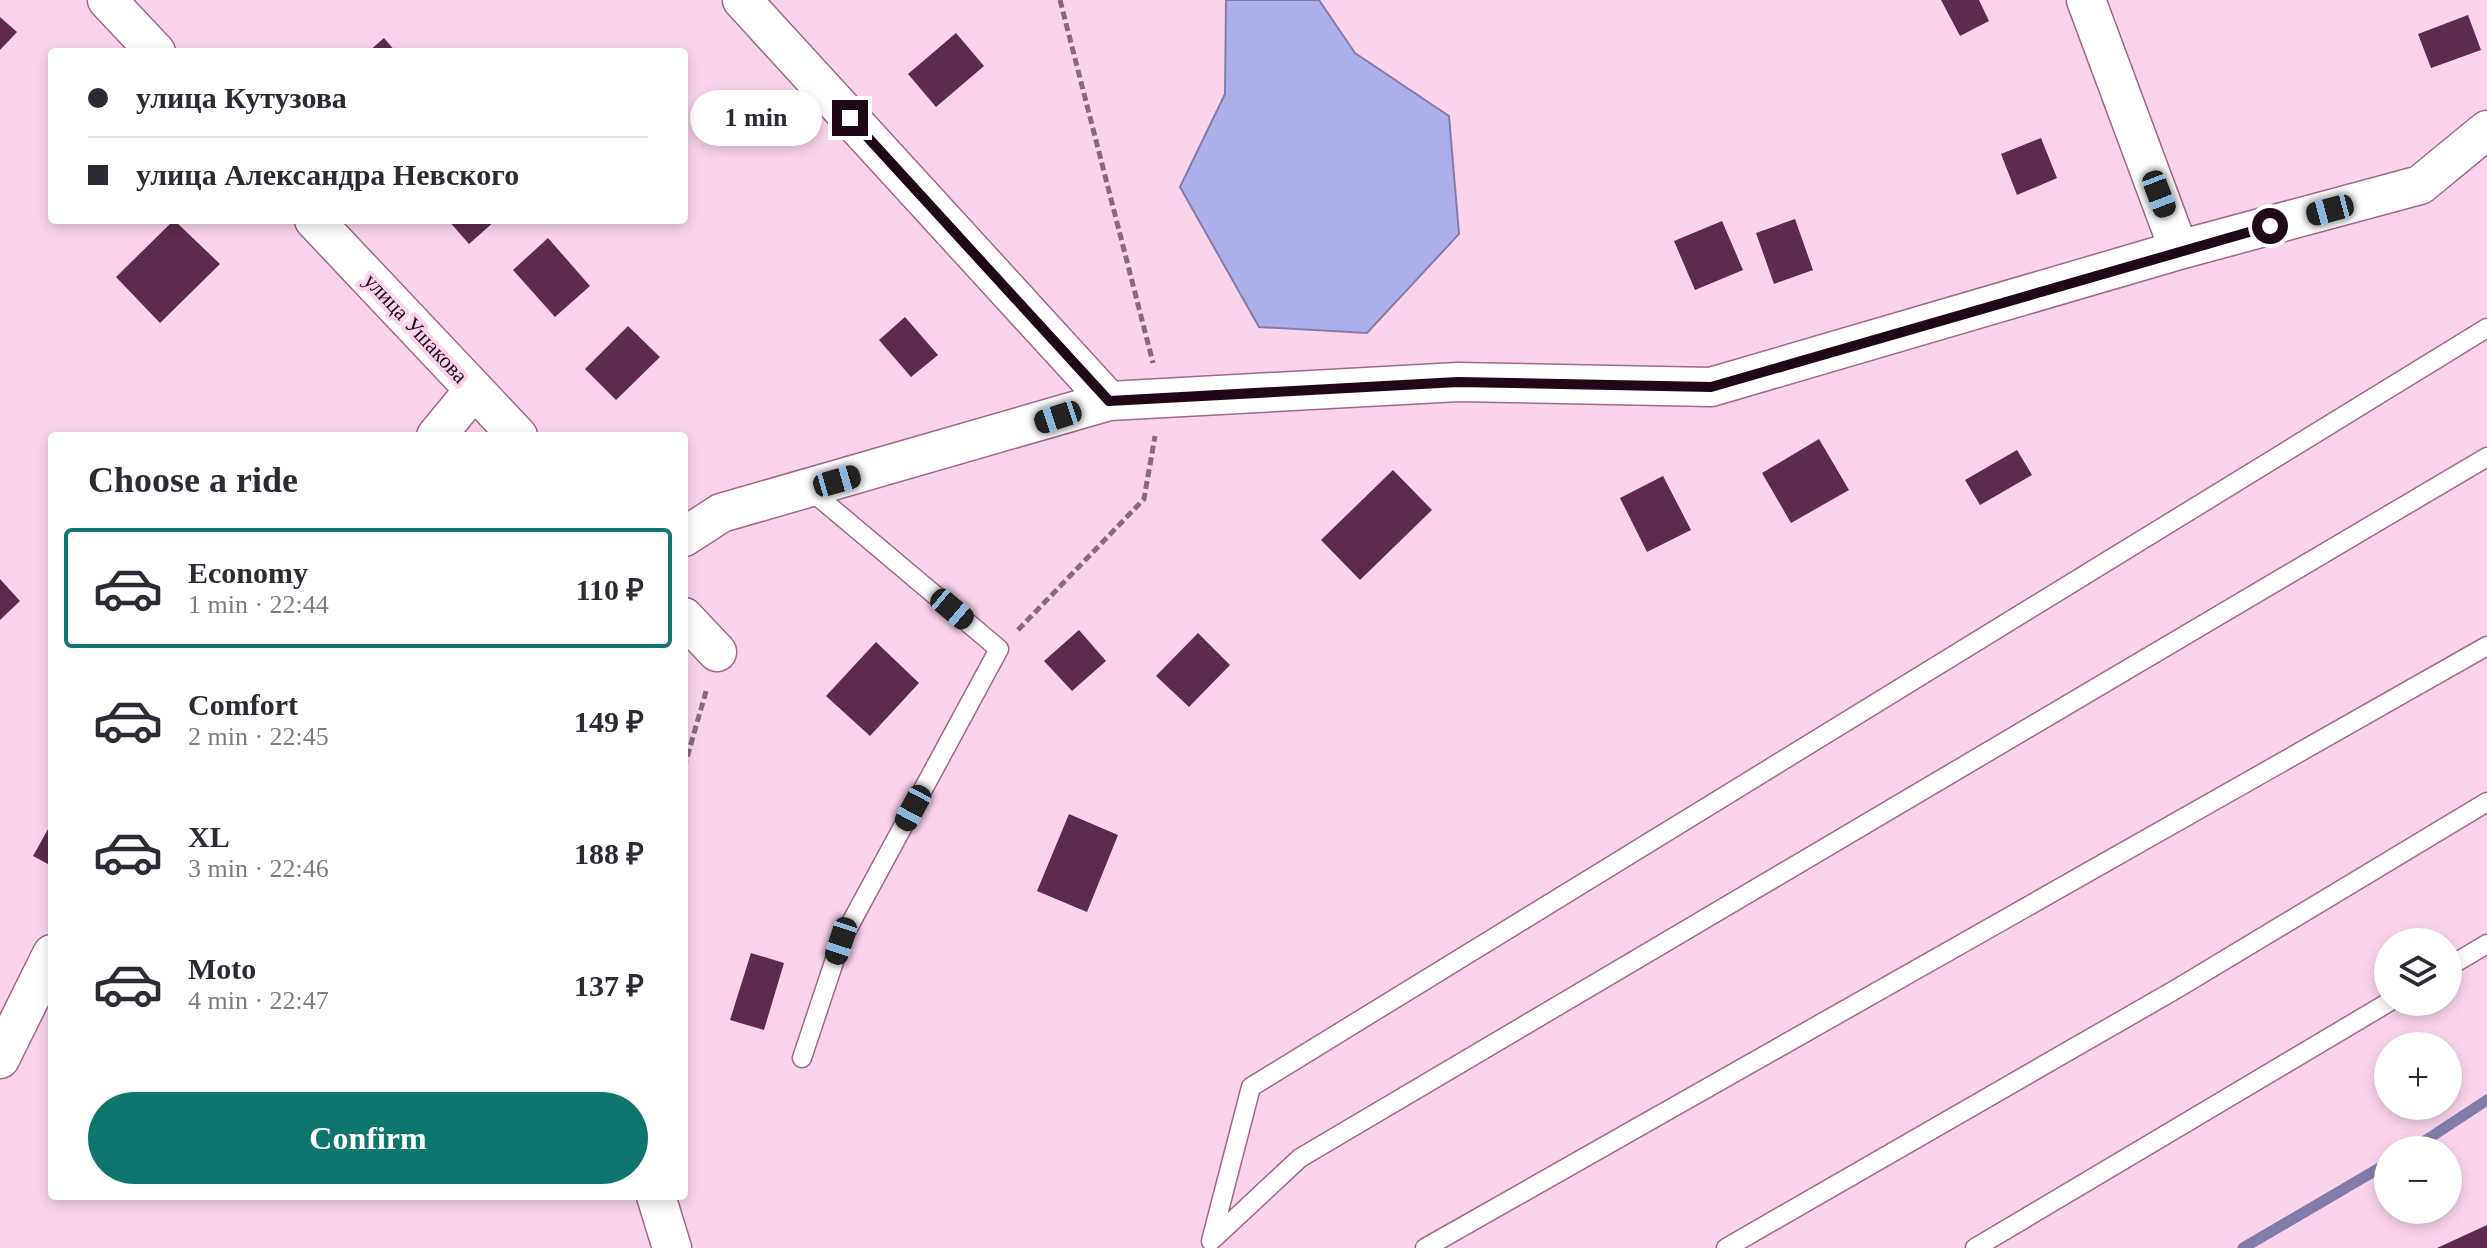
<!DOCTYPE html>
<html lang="en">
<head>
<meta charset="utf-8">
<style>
	body { margin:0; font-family:"Times New Roman",serif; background:#f2f2f3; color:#2b2b33; height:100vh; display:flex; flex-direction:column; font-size:30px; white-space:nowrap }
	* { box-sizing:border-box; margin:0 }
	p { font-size:26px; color:#7c7c81 }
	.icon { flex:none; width:44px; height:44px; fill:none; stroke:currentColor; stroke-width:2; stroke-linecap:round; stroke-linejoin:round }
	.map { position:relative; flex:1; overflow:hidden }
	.panel { position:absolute; left:48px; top:432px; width:640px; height:768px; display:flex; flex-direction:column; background:#fff; border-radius:8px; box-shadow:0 4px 12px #0003 }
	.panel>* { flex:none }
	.top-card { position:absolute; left:48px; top:48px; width:640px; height:176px; border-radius:8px; box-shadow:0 4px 12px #0003; display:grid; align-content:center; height:176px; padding:0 40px; background:#fff }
	.controls { position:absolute; left:2374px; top:928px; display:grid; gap:16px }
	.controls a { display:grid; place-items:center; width:88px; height:88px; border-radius:50%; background:#fff; box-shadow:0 4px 12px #0003; font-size:40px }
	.end { position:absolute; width:36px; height:36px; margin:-18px; border:10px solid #1f0917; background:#fff; box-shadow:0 0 0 4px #fff }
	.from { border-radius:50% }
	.bubble { position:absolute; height:56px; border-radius:28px; background:#fff; box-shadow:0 4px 12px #0003; font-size:26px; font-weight:700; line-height:56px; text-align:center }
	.car { position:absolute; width:24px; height:48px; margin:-24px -12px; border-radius:10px; box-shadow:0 0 6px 2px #0007; background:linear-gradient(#222 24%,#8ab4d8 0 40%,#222 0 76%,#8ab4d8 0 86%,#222 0) }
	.top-card b { display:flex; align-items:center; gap:28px; height:76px; font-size:30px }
	.top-card b+b { border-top:2px solid #e1e1e2 }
	.top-card i { width:20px; height:20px; background:#2b2b33 }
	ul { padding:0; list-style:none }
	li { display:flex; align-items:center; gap:24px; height:120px; margin:0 16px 12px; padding:0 24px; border:4px solid transparent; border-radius:8px }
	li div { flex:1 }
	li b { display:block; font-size:30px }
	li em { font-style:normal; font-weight:700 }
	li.current { border-color:#0f766e }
	li>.icon { width:72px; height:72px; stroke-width:1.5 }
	h2 { padding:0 40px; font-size:36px; line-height:96px }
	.primary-button { display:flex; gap:16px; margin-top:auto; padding:16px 40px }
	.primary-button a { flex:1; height:92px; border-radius:48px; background:#0f766e; color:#fff; font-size:32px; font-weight:700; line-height:92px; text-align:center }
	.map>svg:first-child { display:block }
</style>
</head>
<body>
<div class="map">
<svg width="2487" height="1248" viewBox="0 0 2487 1248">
	<rect width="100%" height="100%" fill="#fbd4eb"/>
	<path fill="#acaeea" stroke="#827cab" stroke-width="2" d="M1226,0H1319L1355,53L1449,116L1459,234L1367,333L1259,327L1180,187L1225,94Z"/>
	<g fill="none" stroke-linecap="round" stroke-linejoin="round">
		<path stroke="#827cab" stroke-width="11" d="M2411,1150L2487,1100
			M2243,1248L2388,1163"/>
	</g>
	<path fill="#5e2b4c" d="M1941,0H1979L1989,21L1960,36Z
		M2468,15L2481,50L2431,68L2418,34Z
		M0,17L17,32L0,50Z
		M956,33L984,66L936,107L908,74Z
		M384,38L396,52H368Z
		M2041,138L2057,178L2017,195L2001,154Z
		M1795,219L1813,270L1774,284L1756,233Z
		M174,220L220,264L160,323L116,277Z
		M448,220H496L469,244Z
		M1722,221L1743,270L1695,290L1674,241Z
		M548,238L590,286L555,317L513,270Z
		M905,317L938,355L911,377L879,340Z
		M628,326L660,357L616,400L585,369Z
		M1819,439L1849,490L1791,523L1762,473Z
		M2017,450L2032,475L1980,505L1965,480Z
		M1393,470L1432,510L1360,580L1321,540Z
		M1663,476L1691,530L1647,552L1620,498Z
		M0,579L20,601L0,620Z
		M1079,630L1106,661L1072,691L1044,661Z
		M1198,633L1230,665L1189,707L1156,676Z
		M876,642L919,683L870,736L826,696Z
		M1069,814L1118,835L1087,912L1037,891Z
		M52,822V856L48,864L33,856Z
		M751,953L784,963L764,1030L730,1020Z
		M2487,1225V1248H2437Z"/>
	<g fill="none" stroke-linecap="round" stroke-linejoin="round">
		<g stroke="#a0678a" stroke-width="21">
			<path id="lane" d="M2448,967L2487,944
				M802,1058L841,941L999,649L809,489
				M1211,1241L1251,1087L2487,328
				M1211,1241L1300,1158L2487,457
				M1425,1248L2487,646
				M1726,1248L2178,988L2487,802
				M1975,1248L2389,1002"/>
		</g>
		<g stroke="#a0678a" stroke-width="41">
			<path id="street" d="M107,0L156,52
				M742,0L1109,401
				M2086,0L2179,250
				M314,220L518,436
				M436,436L474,390
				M684,537L721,513L1109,401L1458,382L1711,387L2179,250L2420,185L2487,130
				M684,617L717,652
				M0,1059L52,954
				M656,1196L672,1248"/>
		</g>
		<path stroke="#896a7d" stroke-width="5" stroke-dasharray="8 4" stroke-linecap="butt" d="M1060,0L1153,363
			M1018,630L1144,499L1155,436
			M684,768L707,688"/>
		<use href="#lane" stroke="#fff" stroke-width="18"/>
		<use href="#street" stroke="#fff" stroke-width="38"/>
	</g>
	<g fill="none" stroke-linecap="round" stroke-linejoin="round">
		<path stroke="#1f0917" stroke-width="10" d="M850,118L1109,401L1458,382L1711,387L2270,226"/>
	</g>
	<g text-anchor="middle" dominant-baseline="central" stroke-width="8" stroke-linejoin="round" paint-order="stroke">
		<g font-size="22" fill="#1f0917" stroke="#fbd4eb">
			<text transform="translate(416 328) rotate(47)">улица Ушакова</text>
		</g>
	</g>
</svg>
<div class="controls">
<a><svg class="icon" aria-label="layers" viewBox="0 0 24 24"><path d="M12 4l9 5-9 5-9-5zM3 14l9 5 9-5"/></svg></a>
<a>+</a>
<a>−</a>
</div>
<i class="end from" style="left:2270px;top:226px"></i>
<i class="end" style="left:850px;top:118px"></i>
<div class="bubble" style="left:690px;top:90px;width:132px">1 min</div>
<i class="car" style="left:2159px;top:194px;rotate:159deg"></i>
<i class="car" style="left:2330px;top:210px;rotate:255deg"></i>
<i class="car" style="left:1058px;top:417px;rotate:252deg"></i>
<i class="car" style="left:837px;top:481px;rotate:74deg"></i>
<i class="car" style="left:952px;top:609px;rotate:130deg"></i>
<i class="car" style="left:913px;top:808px;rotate:208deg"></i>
<i class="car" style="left:841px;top:941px;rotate:198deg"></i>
<div class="top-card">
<b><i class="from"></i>улица Кутузова</b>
<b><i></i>улица Александра Невского</b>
</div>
<section class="panel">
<h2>Choose a ride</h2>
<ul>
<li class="current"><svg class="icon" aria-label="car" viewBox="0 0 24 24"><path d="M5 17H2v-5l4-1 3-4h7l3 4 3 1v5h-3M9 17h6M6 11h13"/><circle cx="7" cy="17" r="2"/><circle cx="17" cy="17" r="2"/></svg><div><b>Economy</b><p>1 min · 22:44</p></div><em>110 ₽</em></li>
<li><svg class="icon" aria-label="car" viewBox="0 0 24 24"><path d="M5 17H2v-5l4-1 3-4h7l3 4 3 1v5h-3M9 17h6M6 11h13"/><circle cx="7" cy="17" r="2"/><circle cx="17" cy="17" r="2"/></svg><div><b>Comfort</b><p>2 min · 22:45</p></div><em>149 ₽</em></li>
<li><svg class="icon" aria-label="car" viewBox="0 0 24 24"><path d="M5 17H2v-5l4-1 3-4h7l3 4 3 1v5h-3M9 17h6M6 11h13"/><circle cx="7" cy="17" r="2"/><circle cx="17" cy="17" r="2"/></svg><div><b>XL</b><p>3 min · 22:46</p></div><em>188 ₽</em></li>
<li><svg class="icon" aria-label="car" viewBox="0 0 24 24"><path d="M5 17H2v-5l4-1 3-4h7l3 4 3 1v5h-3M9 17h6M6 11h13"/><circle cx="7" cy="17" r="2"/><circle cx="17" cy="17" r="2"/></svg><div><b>Moto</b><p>4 min · 22:47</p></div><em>137 ₽</em></li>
</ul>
<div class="primary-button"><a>Confirm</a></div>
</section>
</div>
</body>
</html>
